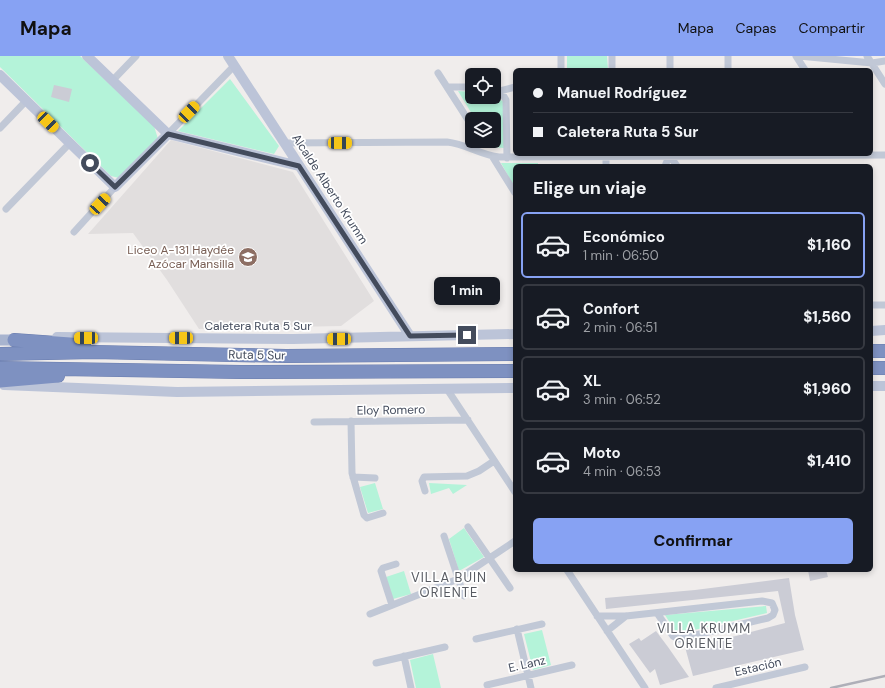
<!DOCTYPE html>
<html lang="es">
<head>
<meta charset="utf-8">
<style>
	body { margin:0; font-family:"DM Sans",sans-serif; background:#20242c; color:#f1f3f6; height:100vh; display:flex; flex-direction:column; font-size:15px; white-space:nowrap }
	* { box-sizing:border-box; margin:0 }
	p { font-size:13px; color:#9ea1a6 }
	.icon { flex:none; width:22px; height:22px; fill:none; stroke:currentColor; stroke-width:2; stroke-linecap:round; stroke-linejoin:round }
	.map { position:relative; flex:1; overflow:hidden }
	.drawer { position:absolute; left:513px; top:108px; width:360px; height:408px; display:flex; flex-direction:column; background:#171b24; border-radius:6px; box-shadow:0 2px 6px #0003 }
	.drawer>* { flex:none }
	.banner { position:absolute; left:513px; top:12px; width:360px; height:88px; border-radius:6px; box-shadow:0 2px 6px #0003; display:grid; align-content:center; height:88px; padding:0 20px; background:#171b24 }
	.controls { position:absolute; left:465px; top:12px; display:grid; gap:8px }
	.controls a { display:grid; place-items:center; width:36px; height:36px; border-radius:6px; background:#171b24; box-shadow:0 2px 6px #0003; font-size:20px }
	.end { position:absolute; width:18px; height:18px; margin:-9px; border:5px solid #434b5c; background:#fff; box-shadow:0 0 0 2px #fff }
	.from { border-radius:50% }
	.bubble { position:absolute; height:28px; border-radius:6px; background:#171b24; box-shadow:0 2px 6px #0003; font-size:13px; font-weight:800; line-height:28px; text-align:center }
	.car { position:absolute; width:12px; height:24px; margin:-12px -6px; border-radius:5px; box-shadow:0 0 3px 1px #0007; background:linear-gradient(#f5c518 24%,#345 0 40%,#f5c518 0 76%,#345 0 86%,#f5c518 0) }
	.banner b { display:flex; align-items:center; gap:14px; height:38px; font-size:15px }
	.banner b+b { border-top:1px solid #363941 }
	.banner i { width:10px; height:10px; background:#f1f3f6 }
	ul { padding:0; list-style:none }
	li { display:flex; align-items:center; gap:12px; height:66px; margin:0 8px 6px; padding:0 12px; border:2px solid #363941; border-radius:6px }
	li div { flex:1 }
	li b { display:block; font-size:15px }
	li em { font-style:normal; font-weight:800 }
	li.current { border-color:#87a2f3 }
	li>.icon { width:36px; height:36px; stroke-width:1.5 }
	h2 { padding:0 20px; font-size:18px; line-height:48px }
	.button { display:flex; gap:8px; margin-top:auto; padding:8px 20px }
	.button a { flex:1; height:46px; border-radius:6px; background:#87a2f3; color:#111; font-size:16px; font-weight:800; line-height:46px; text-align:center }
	header { display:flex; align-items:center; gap:24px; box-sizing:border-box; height:56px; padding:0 20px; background:#87a2f3; color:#111 }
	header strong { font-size:19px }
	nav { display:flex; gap:22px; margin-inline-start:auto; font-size:14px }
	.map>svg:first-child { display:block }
</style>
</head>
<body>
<header>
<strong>Mapa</strong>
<nav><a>Mapa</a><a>Capas</a><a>Compartir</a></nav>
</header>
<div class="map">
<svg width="885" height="632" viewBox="0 0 885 632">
	<rect width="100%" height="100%" fill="#f0edec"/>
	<path fill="#e1dede" d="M171,84L293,116L374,245L341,270L199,273L167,224L133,177L88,178Z"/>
	<path fill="#b4f3d9" d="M0,0H80L154,70L158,83L119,122L111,120L0,11Z
		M567,0H607L608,14H567Z
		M230,23L279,90L274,98L178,75Z
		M458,35L472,36V41H493L503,45L504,92L492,91L488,85H494V63H475Z
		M501,107H538V110H515L514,130Z
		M375,427L383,453L368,457L360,431Z
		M429,427L467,429L453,438L449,432L431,438Z
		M464,472L484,501L459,515L449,483Z
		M404,515L411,538L393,543L386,521Z
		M766,550L767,557L677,578L665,559Z
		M542,574L551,609L533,614L524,578Z
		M433,598L441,632H416L410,604Z"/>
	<path fill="#cbccd5" d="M54,29L72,33L69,46L51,41Z
		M808,514H826L828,521L810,525Z
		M789,522L795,559L804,594L693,620L685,591L736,580L785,567L778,535L606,553L605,542L695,534Z
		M656,575L668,591L689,621L660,629L655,613L650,617L629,588L639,582L641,585Z"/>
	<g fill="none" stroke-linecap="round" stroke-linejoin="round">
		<g stroke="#697cad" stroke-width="14">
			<path id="highway" d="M14,284L84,289
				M871,295H885
				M0,298L94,296L286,300L515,298
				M0,312L241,316L515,315
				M871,312H885
				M0,325L58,320"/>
		</g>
		<path stroke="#c1c8d6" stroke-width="7" d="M561,0V14
			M612,0V14
			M670,0V14
			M728,0V14
			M796,0L805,14
			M799,0L872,7L885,5
			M867,0L885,28
			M438,17L472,70
			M112,25L136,0
			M447,31H472
			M494,32L502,37L506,44L507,102
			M500,35L515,31
			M0,72L26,45
			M168,78L234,10
			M284,87L447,86C466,88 481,99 499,101L885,99
			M473,93L475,85
			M492,100L515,137
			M670,100L677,110
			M606,110V100
			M665,110L670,98
			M6,153L70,87
			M74,176L115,131
			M871,249H885
			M447,333L515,436
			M351,365L352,417L364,459L367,462L383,457
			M314,366L468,364
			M353,421L375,422
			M425,435L422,425L424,421L467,420L479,415L494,405
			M468,471L510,532
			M444,480L464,540
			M567,514L645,632
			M392,549L381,515L383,512L396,508
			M370,558L458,523L515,485
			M597,560H626L762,545L772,547L775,554L773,559L768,562L679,583L673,580L657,557
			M517,573L531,632
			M607,575L626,560
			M476,583L542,568
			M404,600L411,632
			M376,607L445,591
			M487,629L572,609
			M716,632L805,611"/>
		<path stroke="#bcc4d8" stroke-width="10" d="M87,0L168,78L299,110
			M228,0L410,280
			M0,19L115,131L168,78
			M871,275L885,274
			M57,281L293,283L515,278
			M4,329L177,336L515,332
			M871,330H885"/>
		<path stroke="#a8b4cf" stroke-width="11" d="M0,284H14"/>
		<use href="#highway" stroke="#7e91c1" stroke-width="13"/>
		<path stroke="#aeafb8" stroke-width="2.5" d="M831,632L885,620"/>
	</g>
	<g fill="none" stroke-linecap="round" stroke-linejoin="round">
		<path stroke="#434b5c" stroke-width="5" d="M90,107L115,131L168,78L299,110L410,280L467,279"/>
	</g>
	<defs>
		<g id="school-disc" transform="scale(1)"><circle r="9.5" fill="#8d6e63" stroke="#fff"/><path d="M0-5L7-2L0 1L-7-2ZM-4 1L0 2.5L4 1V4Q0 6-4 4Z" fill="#fff"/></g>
	</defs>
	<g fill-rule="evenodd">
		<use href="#school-disc" x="248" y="201"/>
	</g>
	<g text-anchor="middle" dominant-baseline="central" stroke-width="3.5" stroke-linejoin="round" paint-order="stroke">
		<g font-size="12" fill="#434b5c" stroke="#fff">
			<text transform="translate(330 133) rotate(57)">Alcalde Alberto Krumm</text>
			<text x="258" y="270">Caletera Ruta 5 Sur</text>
			<text transform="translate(257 299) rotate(1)">Ruta 5 Sur</text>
			<text transform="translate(391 354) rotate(-1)">Eloy Romero</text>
			<text transform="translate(527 608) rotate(-13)">E. Lanz</text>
			<text transform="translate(758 611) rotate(-13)">Estación</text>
		</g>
		<g font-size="12" fill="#785e54" stroke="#fff" text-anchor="end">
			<text x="234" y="194">Liceo A-131 Haydée<tspan x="234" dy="14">Azócar Mansilla</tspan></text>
		</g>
		<g font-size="13" letter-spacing="1" fill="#585b62" stroke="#fff">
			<text x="449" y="521">VILLA BUIN<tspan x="449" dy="15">ORIENTE</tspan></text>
			<text x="704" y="572">VILLA KRUMM<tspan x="704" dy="15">ORIENTE</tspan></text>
		</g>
	</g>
</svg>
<div class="controls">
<a><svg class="icon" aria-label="locate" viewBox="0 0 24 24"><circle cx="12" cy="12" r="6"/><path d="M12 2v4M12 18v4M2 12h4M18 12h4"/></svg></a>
<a><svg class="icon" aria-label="layers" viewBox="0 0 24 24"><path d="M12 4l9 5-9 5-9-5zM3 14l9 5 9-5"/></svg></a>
</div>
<i class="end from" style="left:90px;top:107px"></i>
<i class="end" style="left:467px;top:279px"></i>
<div class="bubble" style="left:434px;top:221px;width:66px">1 min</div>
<i class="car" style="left:189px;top:56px;rotate:44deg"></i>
<i class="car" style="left:48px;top:66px;rotate:134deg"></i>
<i class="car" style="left:340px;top:87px;rotate:90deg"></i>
<i class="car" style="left:100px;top:148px;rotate:43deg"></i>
<i class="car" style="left:86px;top:282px;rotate:270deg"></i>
<i class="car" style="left:181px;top:282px;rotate:270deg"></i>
<i class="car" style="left:339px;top:283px;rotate:270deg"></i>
<div class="banner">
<b><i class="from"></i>Manuel Rodríguez</b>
<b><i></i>Caletera Ruta 5 Sur</b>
</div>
<section class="drawer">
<h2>Elige un viaje</h2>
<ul>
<li class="current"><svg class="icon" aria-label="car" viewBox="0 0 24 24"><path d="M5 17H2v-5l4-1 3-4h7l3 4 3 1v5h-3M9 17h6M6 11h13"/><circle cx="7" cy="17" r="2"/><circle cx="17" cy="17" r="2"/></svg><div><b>Económico</b><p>1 min · 06:50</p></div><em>$1,160</em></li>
<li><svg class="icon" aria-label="car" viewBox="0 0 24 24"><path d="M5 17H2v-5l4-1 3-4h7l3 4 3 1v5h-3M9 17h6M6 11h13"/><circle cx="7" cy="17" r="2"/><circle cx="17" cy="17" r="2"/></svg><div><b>Confort</b><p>2 min · 06:51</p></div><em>$1,560</em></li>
<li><svg class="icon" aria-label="car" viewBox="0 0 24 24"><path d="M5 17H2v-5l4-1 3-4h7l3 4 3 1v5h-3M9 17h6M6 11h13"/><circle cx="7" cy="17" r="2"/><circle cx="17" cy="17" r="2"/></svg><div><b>XL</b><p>3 min · 06:52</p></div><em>$1,960</em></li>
<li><svg class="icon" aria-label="car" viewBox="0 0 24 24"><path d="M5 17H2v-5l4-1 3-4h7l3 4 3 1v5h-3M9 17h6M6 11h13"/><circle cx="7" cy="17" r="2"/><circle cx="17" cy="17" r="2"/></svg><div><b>Moto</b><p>4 min · 06:53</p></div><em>$1,410</em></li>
</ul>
<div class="button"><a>Confirmar</a></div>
</section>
</div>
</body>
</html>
